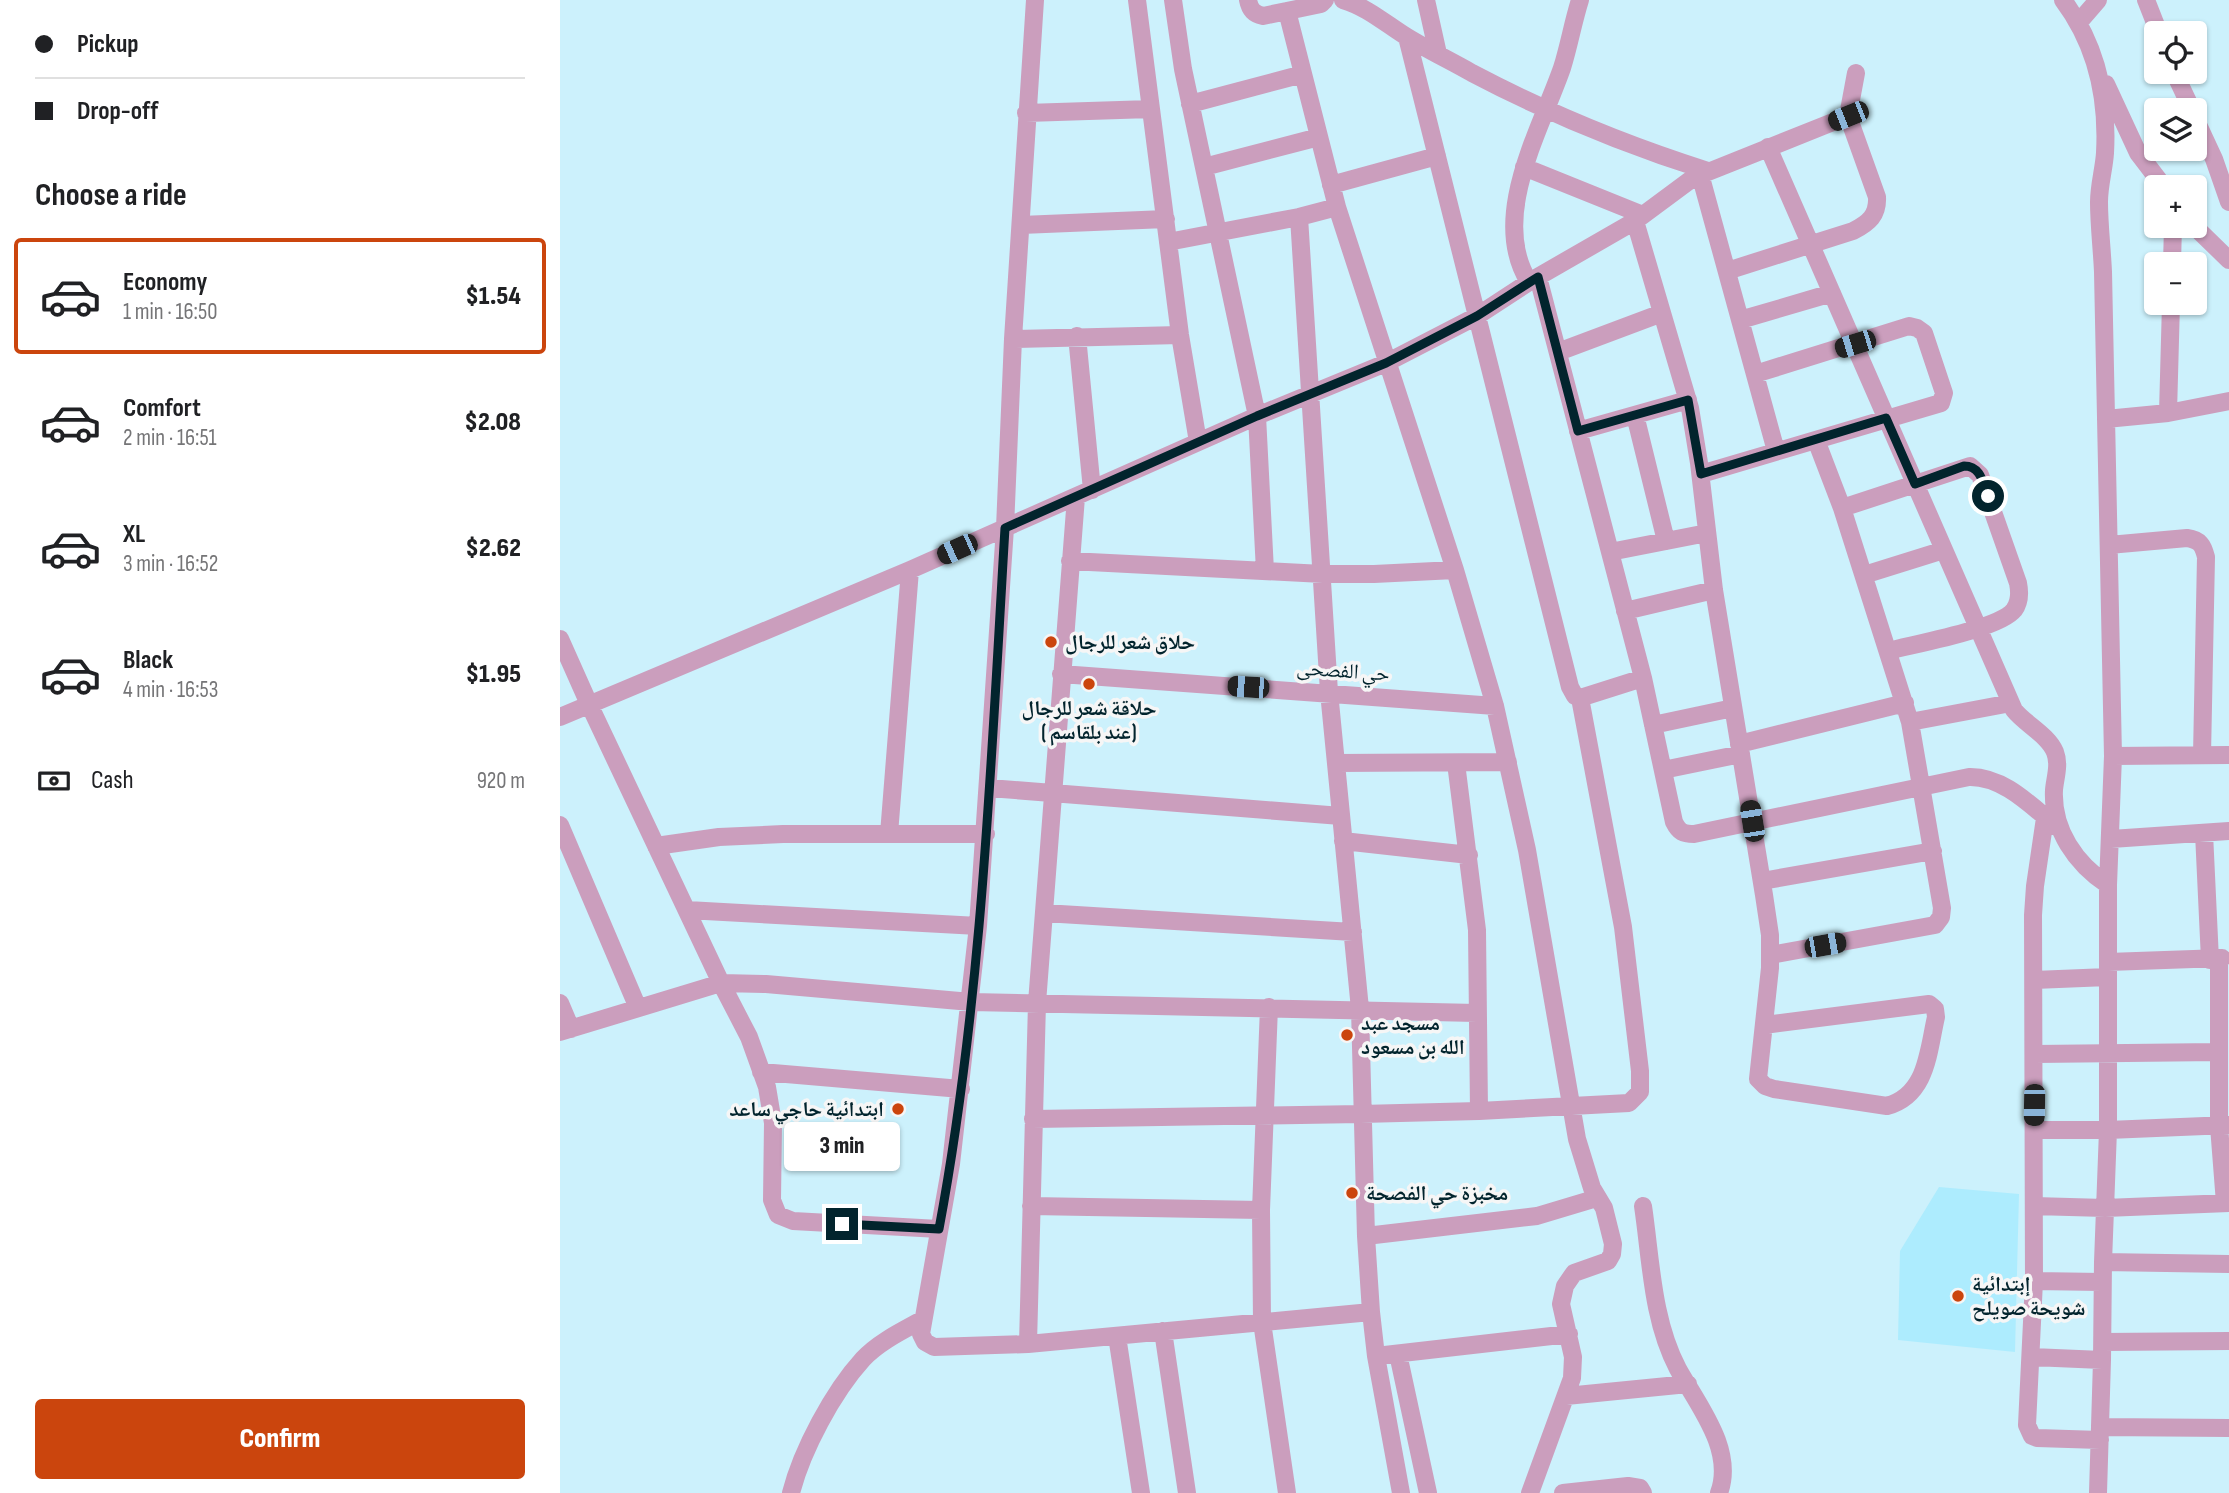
<!DOCTYPE html>
<html lang="en">
<head>
<meta charset="utf-8">
<style>
	body { margin:0; font-family:"Sofia Sans Condensed","Noto Naskh Arabic",sans-serif; background:#f2f2f2; color:#202124; height:100vh; display:flex; flex-direction:column; font-size:26px; white-space:nowrap }
	* { box-sizing:border-box; margin:0 }
	p { font-size:23px; color:#757577 }
	.icon { flex:none; width:38px; height:38px; fill:none; stroke:currentColor; stroke-width:2; stroke-linecap:round; stroke-linejoin:round }
	.map { position:relative; flex:1; overflow:hidden }
	.panel { display:flex; flex-direction:column; background:#fff; width:560px }
	.panel>* { flex:none }
	.top-card { display:grid; align-content:center; height:154px; padding:0 35px; background:#fff }
	.controls { position:absolute; left:1584px; top:21px; display:grid; gap:14px }
	.controls a { display:grid; place-items:center; width:63px; height:63px; border-radius:7px; background:#fff; box-shadow:0 2px 5px #0004; font-size:35px }
	.end { position:absolute; width:32px; height:32px; margin:-16px; border:9px solid #02242d; background:#fff; box-shadow:0 0 0 4px #fff }
	.from { border-radius:50% }
	.bubble { position:absolute; height:49px; border-radius:7px; background:#fff; box-shadow:0 2px 5px #0004; font-size:23px; font-weight:800; line-height:49px; text-align:center }
	.car { position:absolute; width:21px; height:42px; margin:-21px -10px; border-radius:9px; box-shadow:0 0 5px 2px #0007; background:linear-gradient(#222 24%,#8ab4d8 0 40%,#222 0 76%,#8ab4d8 0 86%,#222 0) }
	.top-card b { display:flex; align-items:center; gap:24px; height:66px; font-size:26px }
	.top-card b+b { border-top:2px solid #e0e0e0 }
	.top-card i { width:18px; height:18px; background:#202124 }
	ul { padding:0; list-style:none }
	li { display:flex; align-items:center; gap:21px; height:116px; margin:0 14px 10px; padding:0 21px; border:4px solid transparent; border-radius:7px }
	li div { flex:1 }
	li b { display:block; font-size:26px }
	li em { font-style:normal; font-weight:800 }
	li.on { border-color:#cb450d }
	li>.icon { width:63px; height:63px; stroke-width:1.5 }
	h2 { padding:0 35px; font-size:32px; line-height:84px }
	.pay { display:flex; align-items:center; gap:18px; height:77px; padding:0 35px; font-size:26px }
	.pay p { margin-inline-start:auto }
	.button { display:flex; gap:14px; margin-top:auto; padding:14px 35px }
	.button a { flex:1; height:80px; border-radius:7px; background:#cb450d; color:#fff; font-size:28px; font-weight:800; line-height:80px; text-align:center }
	main { display:flex; flex:1; min-height:0 }
	.map>svg:first-child { display:block }
</style>
</head>
<body>
<main>
<section class="panel">
<div class="top-card">
<b><i class="from"></i>Pickup</b>
<b><i></i>Drop-off</b>
</div>
<h2>Choose a ride</h2>
<ul>
<li class="on"><svg class="icon" aria-label="car" viewBox="0 0 24 24"><path d="M5 17H2v-5l4-1 3-4h7l3 4 3 1v5h-3M9 17h6M6 11h13"/><circle cx="7" cy="17" r="2"/><circle cx="17" cy="17" r="2"/></svg><div><b>Economy</b><p>1 min · 16:50</p></div><em>$1.54</em></li>
<li><svg class="icon" aria-label="car" viewBox="0 0 24 24"><path d="M5 17H2v-5l4-1 3-4h7l3 4 3 1v5h-3M9 17h6M6 11h13"/><circle cx="7" cy="17" r="2"/><circle cx="17" cy="17" r="2"/></svg><div><b>Comfort</b><p>2 min · 16:51</p></div><em>$2.08</em></li>
<li><svg class="icon" aria-label="car" viewBox="0 0 24 24"><path d="M5 17H2v-5l4-1 3-4h7l3 4 3 1v5h-3M9 17h6M6 11h13"/><circle cx="7" cy="17" r="2"/><circle cx="17" cy="17" r="2"/></svg><div><b>XL</b><p>3 min · 16:52</p></div><em>$2.62</em></li>
<li><svg class="icon" aria-label="car" viewBox="0 0 24 24"><path d="M5 17H2v-5l4-1 3-4h7l3 4 3 1v5h-3M9 17h6M6 11h13"/><circle cx="7" cy="17" r="2"/><circle cx="17" cy="17" r="2"/></svg><div><b>Black</b><p>4 min · 16:53</p></div><em>$1.95</em></li>
</ul>
<div class="pay"><svg class="icon" aria-label="cash" viewBox="0 0 24 24"><path d="M3 7h18v10H3z"/><circle cx="12" cy="12" r="2"/></svg>Cash<p>920 m</p></div>
<div class="button"><a>Confirm</a></div>
</section>
<div class="map">
<svg width="1669" height="1493" viewBox="0 0 1669 1493">
	<rect width="100%" height="100%" fill="#ccf1fc"/>
	<path fill="#adecfe" d="M1379,1187L1459,1194L1455,1352L1338,1340L1340,1251Z"/>
	<g fill="none" stroke-linecap="round" stroke-linejoin="round">
		<path stroke="#cb9ebd" stroke-width="18" d="M475,0L453,339L445,528L418,926L391,1164L361,1334L365,1342L374,1347L468,1344L811,1312
			M577,0L620,335L638,442
			M613,0L623,69L697,416L705,571
			M688,0C690,10 694,14 703,16L761,4L765,0
			M783,0C807,7 826,24 847,37C868,50 891,61 912,73C988,113 1066,145 1148,171
			M866,0L878,54
			M1503,0C1536,44 1548,98 1545,153C1544,169 1539,185 1539,202C1539,225 1542,249 1543,272L1553,756L1548,885V1130L1543,1262L1542,1360L1538,1493
			M1586,0L1599,33
			M727,11L777,207L895,570L935,706L967,850L1017,1139L1032,1188L1044,1208L1053,1244L1052,1254L1048,1261L1014,1273L1005,1286L1001,1304L1013,1357L1012,1378L970,1493
			M1519,22L1538,0
			M1614,72L1632,110
			M1546,84L1578,153L1604,187
			M630,104L743,74
			M466,113L591,109
			M1634,116L1654,159L1669,202
			M1208,147L1454,710C1465,724 1488,735 1495,752C1500,765 1495,778 1494,790C1492,830 1516,864 1548,885
			M644,167L759,137
			M964,167L1083,215
			M1140,174L1216,451
			M771,185L877,156
			M739,217L769,692L800,1009L806,1236L811,1312L816,1356L841,1493
			M1075,221L1130,408L1139,463L1154,590L1204,895L1210,935V968L1198,1079L1205,1086L1214,1089L1327,1106C1367,1095 1368,1052 1376,1017L1375,1009L1369,1004L1204,1025
			M461,225L606,219
			M1634,226L1669,260
			M608,242L739,217L777,207
			M1612,264L1613,226
			M1167,271L1293,231C1309,223 1318,215 1317,197L1288,116
			M978,277L1083,678L1114,822C1119,832 1123,834 1134,834L1409,777C1445,776 1474,809 1501,830
			M969,282C929,218 980,131 1002,68C1009,46 1013,22 1020,0
			M1180,320L1272,293
			M517,336L532,490
			M453,339L620,335
			M998,352L1102,313
			M1608,413L1611,303
			M1075,415L1106,541
			M1546,419L1608,413L1669,401
			M1018,431L1128,400
			M1141,474L1381,403L1384,393L1364,333L1357,328L1349,326L1195,374
			M1282,508L1410,466L1420,475L1458,583C1460,593 1460,602 1454,610C1439,629 1354,644 1328,651
			M1549,545L1627,538C1640,540 1643,545 1646,557L1642,755
			M1050,552L1147,533
			M510,561L763,574H814L895,570
			M1304,575L1384,550
			M1065,611L1154,590
			M0,639L29,704L161,983L189,1037L207,1087L213,1123L212,1200L218,1215L233,1221L379,1229
			M501,674L935,706
			M1020,698L1083,678
			M0,717L350,570L697,416L826,363L917,316L969,282L1075,221L1133,178L1288,116L1296,73
			M1350,722L1451,703
			M1093,725L1173,708
			M1179,744L1345,703
			M1553,756L1669,755
			M776,763L948,762
			M896,763L917,930L919,1111
			M1103,770L1181,754
			M429,788L781,816
			M1485,818L1475,886L1473,915L1474,1281L1467,1425L1472,1436L1477,1438L1540,1440
			M0,825L78,1008
			M1644,833L1650,960
			M329,834L350,570
			M1551,839L1669,831
			M783,841L909,855
			M96,846L159,837L223,834H426
			M1202,881L1373,851
			M127,910L418,926
			M484,913L793,932
			M1210,955L1375,925L1381,917L1382,908L1350,722L1282,508L1256,440
			M1659,958V1126L1665,1203
			M1548,962L1662,958
			M1474,980L1548,977
			M0,1003L11,1029
			M709,1007L701,1210L702,1322L727,1493
			M0,1032L161,983L206,984L411,1002L917,1013
			M1475,1054L1659,1052
			M201,1072L401,1089
			M473,1119L801,1114L919,1111L1069,1103L1080,1092V1071L1063,927L1020,698L1015,696L1010,687L847,37
			M1474,1130H1548L1669,1125
			M471,1206L701,1210
			M1083,1206C1091,1260 1092,1320 1118,1369C1138,1405 1175,1450 1159,1493
			M1474,1206L1545,1208L1669,1203
			M806,1236L977,1216L1037,1198
			M1543,1262L1669,1264
			M1474,1281L1542,1282
			M603,1331L627,1493
			M557,1336L581,1493
			M1543,1342L1669,1341
			M468,1344L477,1003L516,497
			M838,1354L868,1493
			M816,1356L1009,1334
			M1471,1357L1542,1360
			M1006,1396L1128,1384
			M1540,1427L1669,1428
			M231,1493C242,1450 273,1392 303,1359C319,1342 342,1331 362,1320
			M1003,1493L1068,1486L1080,1488L1083,1493"/>
	</g>
	<g fill="none" stroke-linecap="round" stroke-linejoin="round">
		<path stroke="#02242d" stroke-width="9" d="M282,1224L379,1229C422,999 431,762 445,528L697,416L826,363L917,316L978,277L1018,431L1128,400L1141,474L1326,418L1355,484L1404,466C1421,466 1423,483 1428,496"/>
	</g>
	<g fill="#cb450d" stroke="#f6f6f6" stroke-width="2.5">
		<circle cx="491" cy="642" r="7"/>
		<circle cx="529" cy="684" r="7"/>
		<circle cx="787" cy="1035" r="7"/>
		<circle cx="338" cy="1109" r="7"/>
		<circle cx="792" cy="1193" r="7"/>
		<circle cx="1398" cy="1296" r="7"/>
	</g>
	<g text-anchor="middle" dominant-baseline="central" stroke-width="7" stroke-linejoin="round" paint-order="stroke">
		<g font-size="21" font-weight="bold" fill="#02242d" stroke="#f6f6f6" text-anchor="start">
			<text x="505" y="642">حلاق شعر للرجال</text>
			<text x="529" y="708" text-anchor="middle">حلاقة شعر للرجال<tspan x="529" dy="24">( عند بلقاسم)</tspan></text>
			<text x="801" y="1023">مسجد عبد<tspan x="801" dy="24">الله بن مسعود</tspan></text>
			<text x="324" y="1109" text-anchor="end">ابتدائية حاجي ساعد</text>
			<text x="806" y="1193">مخبزة حي الفصحة</text>
			<text x="1412" y="1284">إبتدائية<tspan x="1412" dy="24">شويحة صويلح</tspan></text>
		</g>
		<g font-size="21" fill="#02242d" stroke="#f6f6f6">
			<text transform="translate(783 671) rotate(4)">حي الفصحى</text>
		</g>
	</g>
</svg>
<div class="controls">
<a><svg class="icon" aria-label="locate" viewBox="0 0 24 24"><circle cx="12" cy="12" r="6"/><path d="M12 2v4M12 18v4M2 12h4M18 12h4"/></svg></a>
<a><svg class="icon" aria-label="layers" viewBox="0 0 24 24"><path d="M12 4l9 5-9 5-9-5zM3 14l9 5 9-5"/></svg></a>
<a>+</a>
<a>−</a>
</div>
<i class="end from" style="left:1428px;top:496px"></i>
<i class="end" style="left:282px;top:1224px"></i>
<div class="bubble" style="left:224px;top:1122px;width:116px">3 min</div>
<i class="car" style="left:1288px;top:116px;rotate:248deg"></i>
<i class="car" style="left:1295px;top:344px;rotate:253deg"></i>
<i class="car" style="left:397px;top:549px;rotate:246deg"></i>
<i class="car" style="left:688px;top:687px;rotate:274deg"></i>
<i class="car" style="left:1192px;top:821px;rotate:351deg"></i>
<i class="car" style="left:1265px;top:945px;rotate:80deg"></i>
<i class="car" style="left:1474px;top:1105px;rotate:181deg"></i>
</div>
</main>
</body>
</html>
